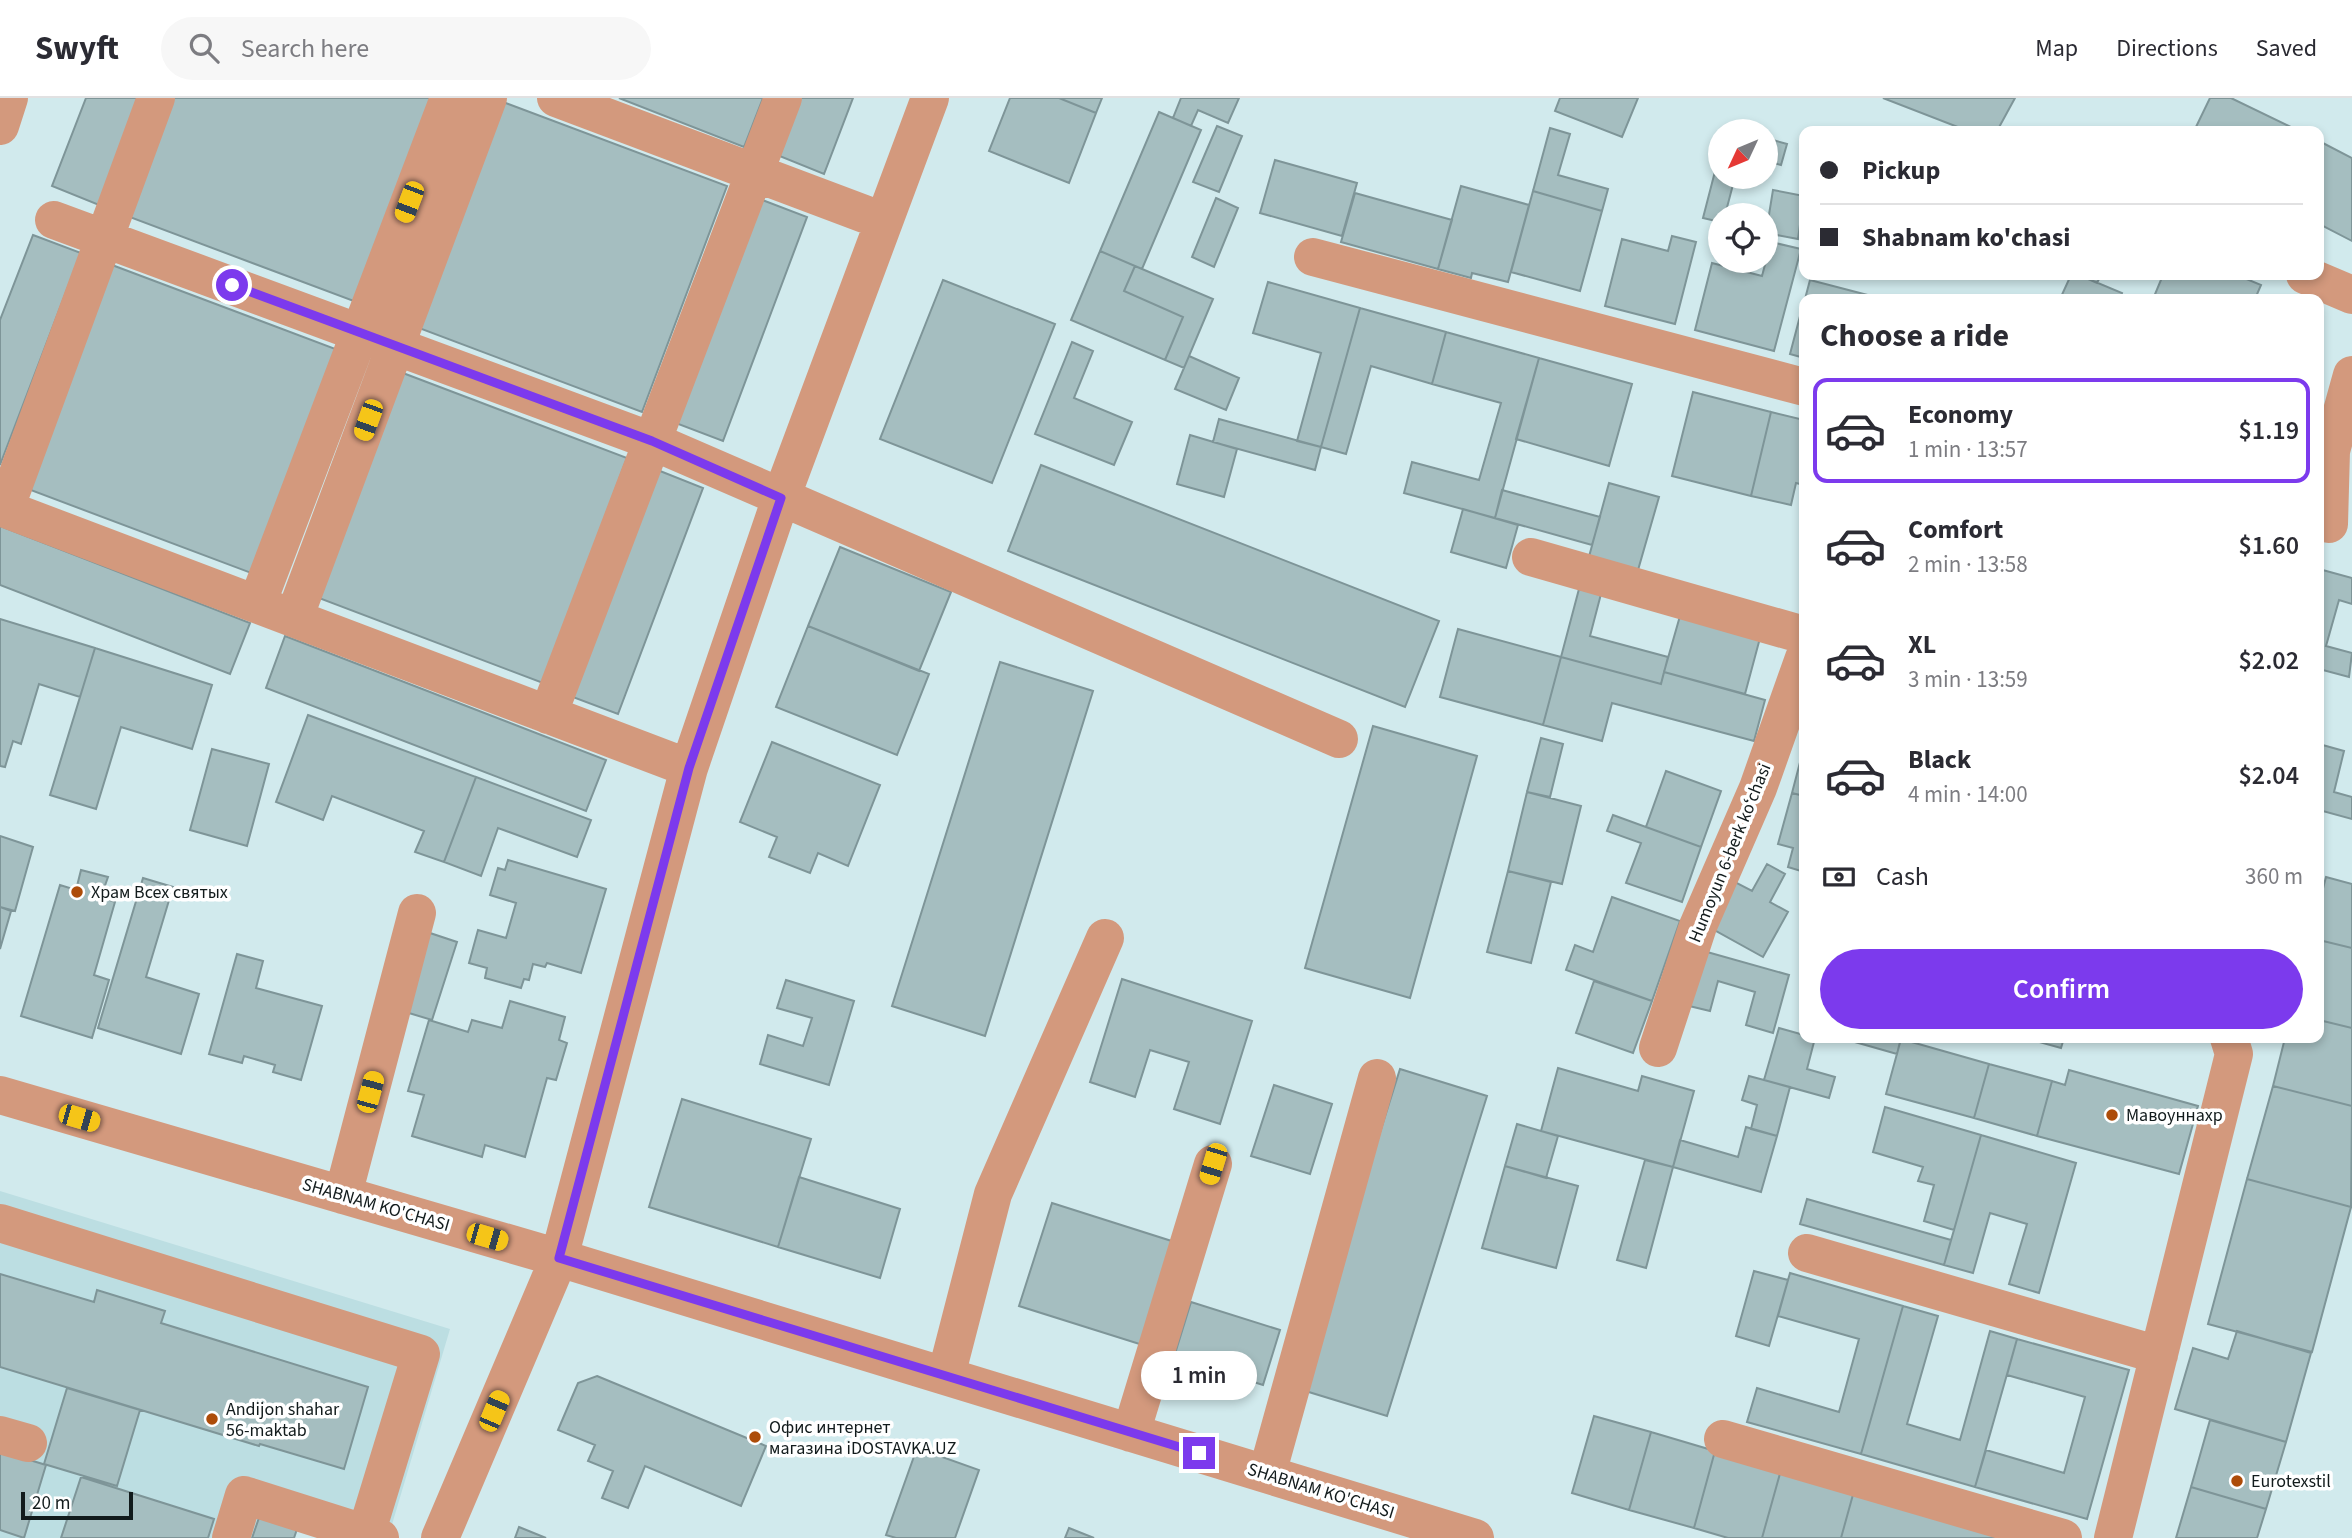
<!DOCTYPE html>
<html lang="en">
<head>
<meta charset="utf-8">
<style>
	body { margin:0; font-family:"Source Sans 3",sans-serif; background:#f7f7f7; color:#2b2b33; height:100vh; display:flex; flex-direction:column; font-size:26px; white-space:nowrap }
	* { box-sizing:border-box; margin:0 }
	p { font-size:23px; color:#7c7c81 }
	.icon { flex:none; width:38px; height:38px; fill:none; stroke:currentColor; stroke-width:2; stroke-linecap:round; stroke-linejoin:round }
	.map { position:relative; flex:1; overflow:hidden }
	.drawer { position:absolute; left:1799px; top:196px; width:525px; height:749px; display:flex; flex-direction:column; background:#fff; border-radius:14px; box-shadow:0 4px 10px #0003 }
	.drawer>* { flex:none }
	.top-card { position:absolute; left:1799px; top:28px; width:525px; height:154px; border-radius:14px; box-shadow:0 4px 10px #0003; display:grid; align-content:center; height:154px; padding:0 21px; background:#fff }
	.needle { width:46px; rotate:226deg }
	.buttons { position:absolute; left:1708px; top:21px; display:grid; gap:14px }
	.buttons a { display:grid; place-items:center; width:70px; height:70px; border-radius:50%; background:#fff; box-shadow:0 4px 10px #0003; font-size:35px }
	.scale { position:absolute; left:21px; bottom:18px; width:112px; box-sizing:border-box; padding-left:7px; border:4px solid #121b1c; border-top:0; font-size:19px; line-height:24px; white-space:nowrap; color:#121b1c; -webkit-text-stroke:5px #fff; paint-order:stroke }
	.end { position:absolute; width:32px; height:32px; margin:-16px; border:9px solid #7c3aed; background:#fff; box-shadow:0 0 0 4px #fff }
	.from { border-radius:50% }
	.bubble { position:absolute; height:49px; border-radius:24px; background:#fff; box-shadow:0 4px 10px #0003; font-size:23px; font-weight:600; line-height:49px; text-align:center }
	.car { position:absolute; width:21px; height:42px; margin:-21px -10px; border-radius:9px; box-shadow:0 0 5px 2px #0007; background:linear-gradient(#f5c518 24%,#345 0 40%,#f5c518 0 76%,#345 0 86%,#f5c518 0) }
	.top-card b { display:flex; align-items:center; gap:24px; height:66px; font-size:26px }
	.top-card b+b { border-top:2px solid #e1e1e2 }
	.top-card i { width:18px; height:18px; background:#2b2b33 }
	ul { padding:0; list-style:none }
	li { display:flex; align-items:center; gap:21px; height:105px; margin:0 14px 10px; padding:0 7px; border:4px solid transparent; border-radius:14px }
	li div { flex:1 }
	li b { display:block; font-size:26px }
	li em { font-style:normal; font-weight:600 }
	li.active { border-color:#7c3aed }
	li>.icon { width:63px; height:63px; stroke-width:1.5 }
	h2 { padding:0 21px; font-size:32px; line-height:84px }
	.pay { display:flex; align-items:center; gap:18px; height:77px; padding:0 21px; font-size:26px }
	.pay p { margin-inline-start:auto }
	.cta { display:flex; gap:14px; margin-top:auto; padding:14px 21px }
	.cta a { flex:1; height:80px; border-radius:42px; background:#7c3aed; color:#fff; font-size:28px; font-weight:600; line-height:80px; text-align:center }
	header { display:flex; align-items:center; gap:42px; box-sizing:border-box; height:98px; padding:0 35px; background:#fff; border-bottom:2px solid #e1e1e2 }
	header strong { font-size:33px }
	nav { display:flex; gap:38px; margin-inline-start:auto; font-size:24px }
	.search { width:490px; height:63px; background:#f7f7f7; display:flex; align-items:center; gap:18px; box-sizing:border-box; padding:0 24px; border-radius:38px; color:#7c7c81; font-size:26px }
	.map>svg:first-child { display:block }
</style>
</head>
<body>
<header>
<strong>Swyft</strong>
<div class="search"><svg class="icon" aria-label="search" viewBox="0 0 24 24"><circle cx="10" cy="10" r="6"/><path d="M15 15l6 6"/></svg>Search here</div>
<nav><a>Map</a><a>Directions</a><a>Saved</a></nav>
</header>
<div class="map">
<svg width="2352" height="1440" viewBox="0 0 2352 1440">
	<rect width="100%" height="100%" fill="#d1eaed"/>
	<path fill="#bcdee2" d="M0,1093L450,1231L388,1440L261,1411L251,1440H0Z"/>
	<path fill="#a5bec0" stroke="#7e9598" stroke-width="2" d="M86,0H140L99,107L52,88Z
		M171,0H436L359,205L127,118Z
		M619,0H763L744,49Z
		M799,0H853L824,76L777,57Z
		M1010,0H1059L1096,15L1069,85L989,53Z
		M1059,0H1102L1096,15Z
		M1181,0H1239L1228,25L1198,12L1191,28L1173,20Z
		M1560,0H1638L1622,39L1555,13Z
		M1883,0H2015L1997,33H1968Z
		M2210,0H2231L2299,33H2194Z
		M495,1L727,88L642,314L411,227Z
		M1159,14L1201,32L1142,171L1100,153Z
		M1217,28L1242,38L1219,94L1193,84Z
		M1550,30L1570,36L1558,77L1608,91L1602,113L1533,93Z
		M1766,40L1787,46L1781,67L1766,63Z
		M2319,43L2352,60V143L2319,126Z
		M1720,54V79H1735L1725,117H1720V124L1703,120Z
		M1275,62L1357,85L1342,138L1260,115Z
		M1461,88L1529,107L1508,184L1472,175L1471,180L1438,171Z
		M1773,92L1804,98L1798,141L1766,135Z
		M1533,93L1602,113L1580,193L1511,174Z
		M1355,95L1452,122L1438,171L1341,144Z
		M757,100L807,119L723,343L673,324Z
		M1216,100L1238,110L1214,169L1192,159Z
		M33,137L81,155L0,367V222Z
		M1672,138L1696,144L1675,226L1605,208L1622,141L1668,153Z
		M1771,144L1801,151L1774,253L1695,232L1712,165L1762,178Z
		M1100,153L1135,168L1124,193L1183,219L1165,262L1071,222Z
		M112,167L346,255L262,479L28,391Z
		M1135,168L1213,201L1184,270L1165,262L1183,219L1124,193Z
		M2071,177H2079L2122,195L2120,201H2060Z
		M2079,177H2101L2097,185Z
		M2163,177H2237L2261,187L2255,201H2153Z
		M943,182L1055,226L992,385L880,341Z
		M1810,182L1883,201H1805Z
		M1268,184L1360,210L1321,349L1297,343L1321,255L1253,235Z
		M1804,203V260L1790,256Z
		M1360,210L1446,234L1432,286L1371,268L1346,356L1321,349Z
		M1446,234L1539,260L1495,420L1404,395L1412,364L1479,382L1501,305L1432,286Z
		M1072,244L1093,253L1074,300L1132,324L1114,367L1035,336Z
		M1189,258L1239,280L1226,312L1175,291Z
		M1539,260L1632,286L1609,368L1516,341Z
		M395,272L627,360L543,585L311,497Z
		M1693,294L1771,314L1751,398L1672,378Z
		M1771,314L1804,322V387L1796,385L1791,407L1751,398Z
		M1219,321L1321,349L1315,372L1213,344Z
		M1190,337L1237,351L1224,399L1177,386Z
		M1041,367L1439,523L1405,609L1008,453Z
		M655,371L703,390L618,616L570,598Z
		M1609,385L1659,399L1636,479L1587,466Z
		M1502,392L1600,419L1592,447L1495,420Z
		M1463,411L1518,427L1506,470L1451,454Z
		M0,428L250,525L230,576L0,487Z
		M840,449L951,494L919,573L808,528Z
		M2319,471L2352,480V506L2339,502L2326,548L2352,555L2349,579L2319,571Z
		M1579,491L1601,496L1590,538L1668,559L1661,586L1561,559Z
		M1680,518L1760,540L1745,596L1664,574Z
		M0,521L95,550L80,599L39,586L21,646L13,643L5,669L0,668Z
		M808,528L929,576L897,657L776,609Z
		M1458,531L1561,559L1543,627L1440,599Z
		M285,538L606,662L586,713L266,590Z
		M95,550L212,587L192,651L121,629L96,711L50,697Z
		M1561,559L1661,586L1664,574L1765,602L1754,643L1612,605L1602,643L1543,627Z
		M1000,564L1093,593L985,938L892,908Z
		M308,617L476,679L444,764L415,754L424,733L332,698L323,722L276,704Z
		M1373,628L1477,658L1410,900L1305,870Z
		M1541,640L1563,646L1550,699L1527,694Z
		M772,644L880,687L848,768L818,755L810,775L769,759L777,739L740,724Z
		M2319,646L2344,653L2334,694L2352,699V721L2319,712Z
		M1804,649V698L1792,695Z
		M212,651L269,666L247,748L190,732Z
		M1666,673L1721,693L1701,749L1646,729Z
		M476,679L591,722L577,759L498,730L481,778L444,764Z
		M1527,694L1581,708L1562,786L1508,773Z
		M1792,695L1804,698V774L1788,769L1793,750L1778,746Z
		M1613,717L1701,749L1682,804L1626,785L1641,745L1607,733Z
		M0,738L33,749L15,813L0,809Z
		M508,762L606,791L581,875L547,865L545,869L533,866L529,882L524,881L521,890L485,880L487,870L469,865L478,832L506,840L516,805L490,797L498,770L505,772Z
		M1767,766L1785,776L1770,804L1788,814L1763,859L1709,829L1735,784L1752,793Z
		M81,772L108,779L101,799L115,804L94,877L109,882L92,940L21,918L60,787L76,792Z
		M1508,773L1551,784L1531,865L1487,854Z
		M2326,779L2352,786V850L2319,842V806Z
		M143,780L173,789L146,879L199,896L181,956L98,930Z
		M1612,799L1680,823L1652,903L1566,872L1575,847L1593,854Z
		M0,809L11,813L0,851Z
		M424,833L457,844L432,922L399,912Z
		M2319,842L2352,850V930L2319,922Z
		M1700,852L1789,877L1773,935L1746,927L1755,894L1718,883L1710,913L1685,907Z
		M237,856L263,863L256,890L322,908L301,982L273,974L275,967L244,958L242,965L209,956Z
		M1122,881L1252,923L1220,1026L1174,1011L1189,964L1150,952L1135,999L1090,984Z
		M786,882L854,903L829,987L760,966L768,937L803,948L812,920L777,910Z
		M1594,883L1652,903L1633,955L1576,935Z
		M510,903L565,919L559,942L567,945L556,982L547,980L525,1059L485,1047L482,1059L412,1038L424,997L408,993L429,922L468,934L472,922L502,930Z
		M2319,922L2352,930V1008L2273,988L2285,940H2319Z
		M1779,930L1804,937V940H1815L1807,971L1835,979L1829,1000L1764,982Z
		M1849,940H1901L1897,956L1848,942Z
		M2025,940H2064L2061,950Z
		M1901,941L1989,966L1974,1020L1886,996Z
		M1989,966L2052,983L2037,1038L1974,1020Z
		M1558,970L1638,993L1642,978L1694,993L1673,1069L1541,1033Z
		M1400,971L1487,998L1387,1318L1299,1291Z
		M2069,972L2198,1008L2179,1076L2037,1038L2052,983L2065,987Z
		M1749,978L1790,989L1777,1038L1751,1031L1757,1007L1742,1002Z
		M1274,987L1332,1006L1310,1076L1251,1058Z
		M2273,988L2352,1008L2351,1109L2247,1081Z
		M682,1001L811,1041L778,1149L649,1109Z
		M1885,1009L1981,1037L1954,1132L1924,1123L1934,1087L1918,1083L1923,1069L1873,1054Z
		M1517,1026L1558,1038L1546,1080L1505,1068Z
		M1746,1029L1777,1038L1761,1094L1673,1069L1680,1042L1738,1059Z
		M1981,1037L2076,1065L2039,1195L2009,1186L2027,1126L1990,1115L1973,1175L1944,1167Z
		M1645,1062L1673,1069L1646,1170L1617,1162Z
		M1505,1068L1578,1088L1556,1170L1482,1150Z
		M799,1079L900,1111L880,1180L778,1149Z
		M2247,1081L2351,1109L2312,1254L2208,1226Z
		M1807,1101L1951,1142L1944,1167L1800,1126Z
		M1052,1105L1181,1146L1149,1249L1019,1208Z
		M1754,1173L1788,1182L1769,1248L1736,1238Z
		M1790,1175L1903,1208L1861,1356L1747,1324L1757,1290L1839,1314L1859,1241L1778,1218Z
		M0,1176L94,1204L97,1192L165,1213L161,1225L368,1289L344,1371L260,1346L259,1348L0,1269Z
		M1191,1204L1280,1232L1263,1287L1174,1259Z
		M1903,1208L1938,1218L1907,1326L1960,1342L1990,1233L2017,1241L1975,1389L1861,1356Z
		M2237,1233L2311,1255L2286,1344L2175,1311L2193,1250L2228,1261Z
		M2017,1241L2129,1272L2087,1421L1975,1389L1986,1352L2064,1375L2085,1299L2007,1277Z
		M597,1278L766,1348L741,1408L645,1368L628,1410L602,1400L613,1373L588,1363L595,1347L558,1332L578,1285Z
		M67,1290L140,1312L117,1388L44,1366Z
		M1594,1318L1651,1334L1629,1412L1572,1395Z
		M2210,1322L2286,1344L2266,1411L2191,1389Z
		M1651,1334L1715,1353L1694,1430L1629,1412Z
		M917,1350L979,1372L955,1440H896L886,1437Z
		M0,1353L46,1367L24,1440L0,1432Z
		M1715,1353L1781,1372L1762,1440H1728L1694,1430Z
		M1781,1372L1854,1393L1841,1440H1762Z
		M81,1379L214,1421L208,1440H61Z
		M2191,1389L2266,1411L2257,1440H2176Z
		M1854,1393L2005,1440H1841Z
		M262,1411L299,1425L294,1440H252Z
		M519,1429L546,1440H515Z
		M1069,1430L1094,1440H1065Z"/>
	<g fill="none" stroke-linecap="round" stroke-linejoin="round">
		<path stroke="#d3997d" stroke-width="38" d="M556,0L883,123
			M0,28L9,0
			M54,122L652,343L1339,641
			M1313,159L1804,289
			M2305,177L2352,197
			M0,409L689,670
			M5,411L156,0
			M2329,426L2331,353L2352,277
			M1531,459L1804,537
			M257,506L449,0
			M294,520L488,0
			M548,617L783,0
			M1658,950L1698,828L1758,690L1804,560
			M0,997L559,1160L1475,1440
			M343,1097L417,815
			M0,1125L421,1256L366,1436
			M1807,1155L2159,1257
			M946,1278L993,1096L1105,840
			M1131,1335L1213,1066
			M0,1337L28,1345
			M1723,1341L2063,1440
			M1267,1376L1377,980
			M231,1440L244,1397L380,1440
			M440,1440L559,1160L689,670L781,400L930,0
			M2113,1440L2234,956L2229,940"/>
	</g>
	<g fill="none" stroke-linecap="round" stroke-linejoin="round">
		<path stroke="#7c3aed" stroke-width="9" d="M232,187L652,343L781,400L689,670L559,1160L1199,1355"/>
	</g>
	<g fill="#ad4c09" stroke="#fff" stroke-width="2.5">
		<circle cx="77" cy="794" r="7"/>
		<circle cx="2112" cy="1017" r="7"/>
		<circle cx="212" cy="1321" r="7"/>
		<circle cx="755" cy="1339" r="7"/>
		<circle cx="2237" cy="1383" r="7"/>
	</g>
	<g text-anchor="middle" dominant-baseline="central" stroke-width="7" stroke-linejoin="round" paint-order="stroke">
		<g font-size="18" fill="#121b1c" stroke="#fff">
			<text transform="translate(1730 755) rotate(-68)">Humoyun 6-berk koʻchasi</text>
			<text transform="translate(376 1107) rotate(16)">SHABNAM KO'CHASI</text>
			<text transform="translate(1321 1393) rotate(17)">SHABNAM KO'CHASI</text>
		</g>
		<g font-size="18" fill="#121b1c" stroke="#fff" text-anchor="start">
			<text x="91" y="794">Храм Всех святых</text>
			<text x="2126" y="1017">Мавоуннахр</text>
			<text x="226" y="1311">Andijon shahar<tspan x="226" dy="21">56-maktab</tspan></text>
			<text x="769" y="1329">Офис интернет<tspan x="769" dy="21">магазина iDOSTAVKA.UZ</tspan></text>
			<text x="2251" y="1383">Eurotexstil</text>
		</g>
	</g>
</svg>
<div class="buttons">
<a><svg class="needle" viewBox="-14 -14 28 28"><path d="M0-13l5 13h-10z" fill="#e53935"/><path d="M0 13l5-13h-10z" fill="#7c7c81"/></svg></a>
<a><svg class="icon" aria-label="locate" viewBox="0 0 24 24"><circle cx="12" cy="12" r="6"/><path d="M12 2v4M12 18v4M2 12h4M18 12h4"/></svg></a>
</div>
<div class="scale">20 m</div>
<i class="end from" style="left:232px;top:187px"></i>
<i class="end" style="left:1199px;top:1355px"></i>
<div class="bubble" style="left:1141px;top:1253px;width:116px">1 min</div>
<i class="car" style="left:409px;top:104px;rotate:201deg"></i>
<i class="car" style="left:368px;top:322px;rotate:200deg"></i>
<i class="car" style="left:370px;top:994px;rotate:15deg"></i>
<i class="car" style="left:79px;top:1020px;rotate:106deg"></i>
<i class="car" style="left:1213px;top:1066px;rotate:197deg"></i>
<i class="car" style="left:487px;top:1139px;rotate:106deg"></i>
<i class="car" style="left:494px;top:1313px;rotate:23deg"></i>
<div class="top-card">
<b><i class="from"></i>Pickup</b>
<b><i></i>Shabnam ko'chasi</b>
</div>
<section class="drawer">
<h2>Choose a ride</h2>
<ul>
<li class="active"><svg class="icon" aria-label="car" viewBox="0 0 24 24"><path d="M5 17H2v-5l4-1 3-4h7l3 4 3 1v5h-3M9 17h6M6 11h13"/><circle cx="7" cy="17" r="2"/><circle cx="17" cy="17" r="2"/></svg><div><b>Economy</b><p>1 min · 13:57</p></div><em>$1.19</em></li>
<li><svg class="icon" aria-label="car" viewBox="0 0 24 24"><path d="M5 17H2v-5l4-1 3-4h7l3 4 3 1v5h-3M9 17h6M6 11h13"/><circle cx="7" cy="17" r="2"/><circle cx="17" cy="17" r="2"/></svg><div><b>Comfort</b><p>2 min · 13:58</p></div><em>$1.60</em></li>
<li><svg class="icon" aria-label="car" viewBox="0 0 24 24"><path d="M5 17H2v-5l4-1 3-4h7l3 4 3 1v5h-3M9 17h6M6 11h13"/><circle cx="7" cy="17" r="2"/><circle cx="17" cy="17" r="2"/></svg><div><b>XL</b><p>3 min · 13:59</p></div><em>$2.02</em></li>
<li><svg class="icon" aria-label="car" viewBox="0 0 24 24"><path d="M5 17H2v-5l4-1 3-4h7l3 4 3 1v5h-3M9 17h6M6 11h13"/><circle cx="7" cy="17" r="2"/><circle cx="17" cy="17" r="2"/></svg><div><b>Black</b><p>4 min · 14:00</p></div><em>$2.04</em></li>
</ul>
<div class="pay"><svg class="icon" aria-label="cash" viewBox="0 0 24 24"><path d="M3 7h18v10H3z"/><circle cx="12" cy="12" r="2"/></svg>Cash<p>360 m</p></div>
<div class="cta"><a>Confirm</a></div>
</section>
</div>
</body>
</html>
